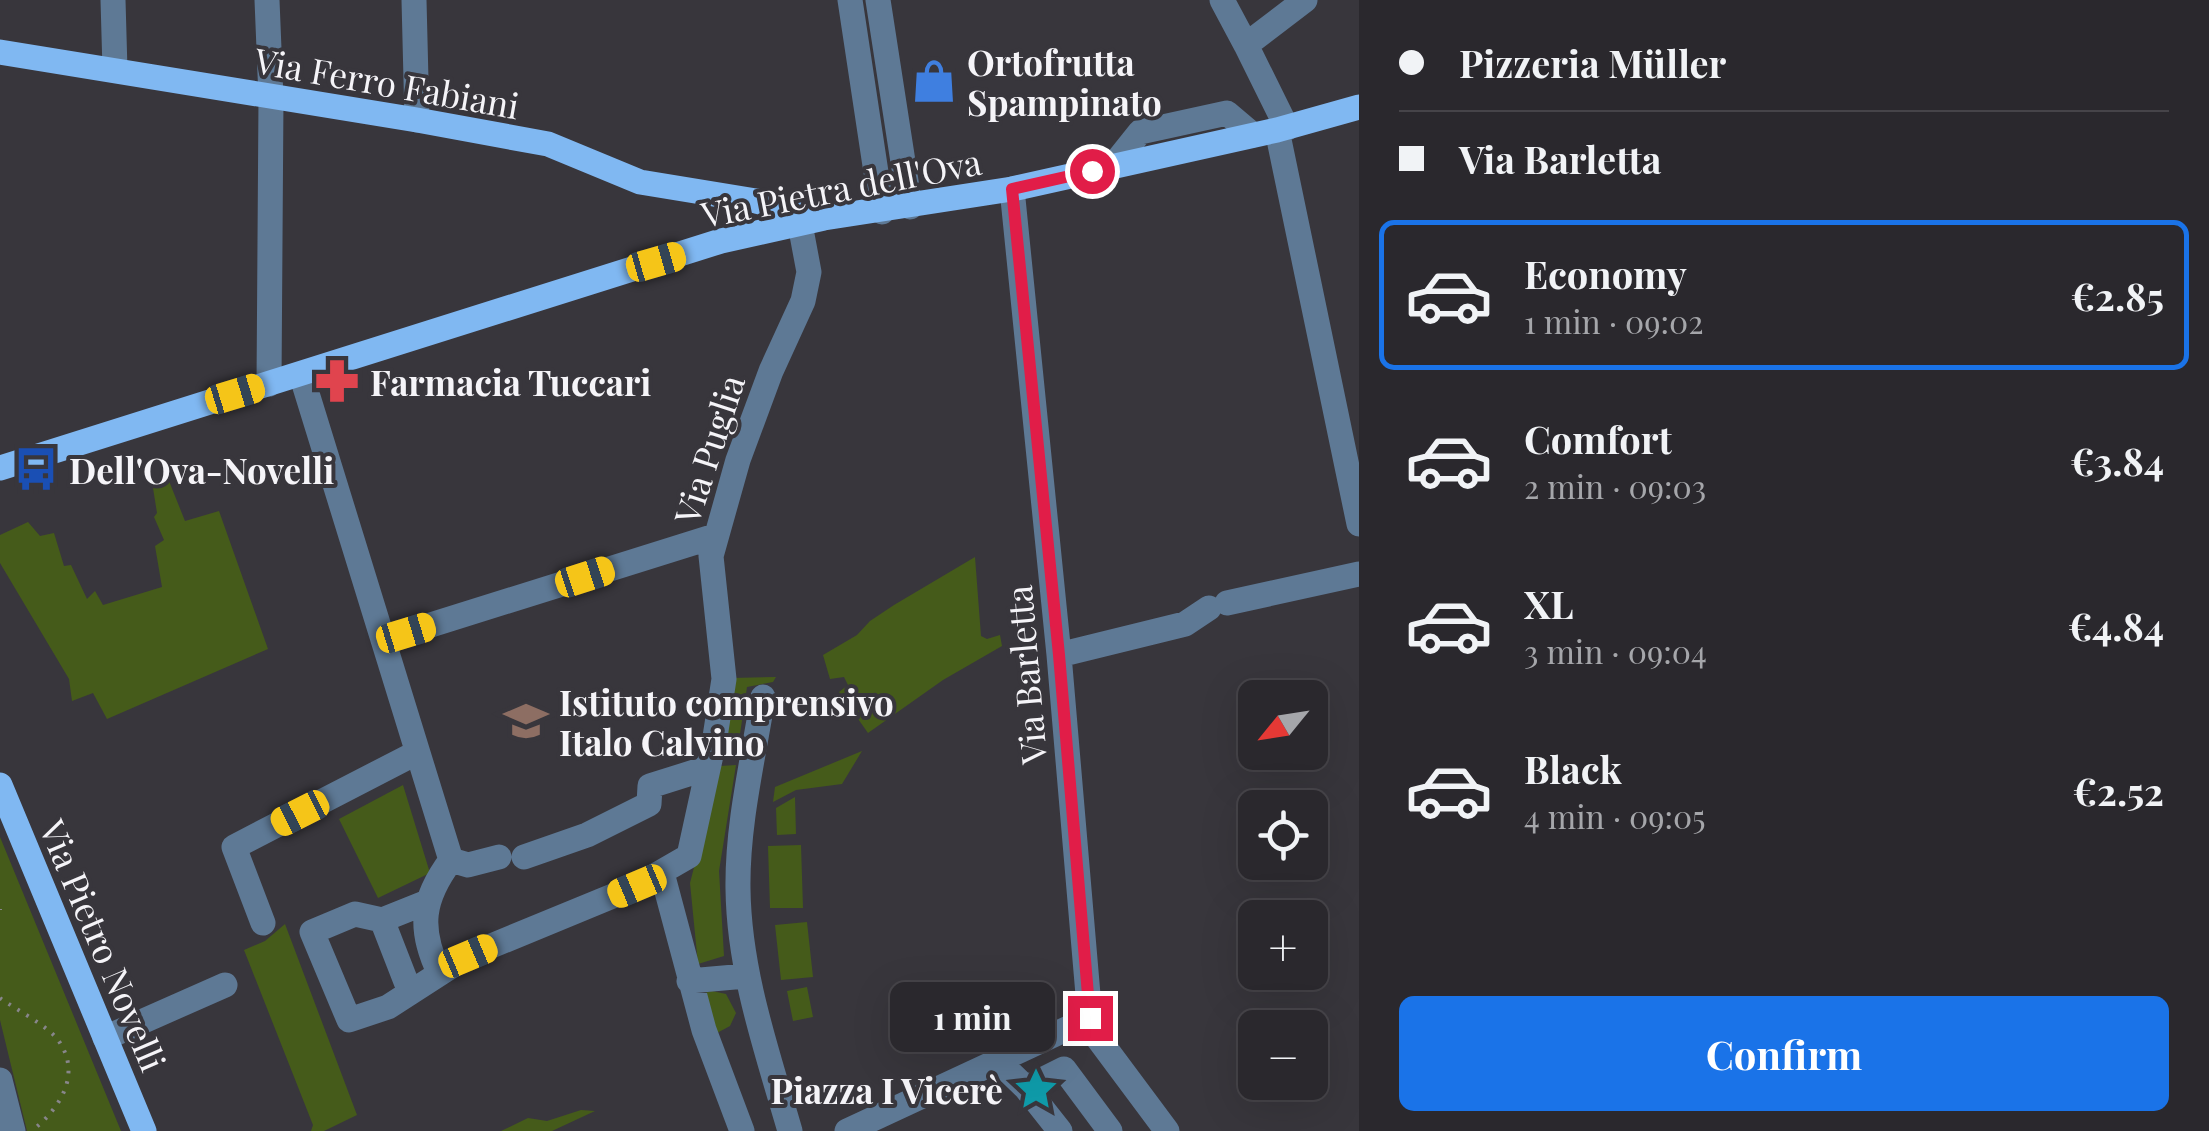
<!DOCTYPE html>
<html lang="en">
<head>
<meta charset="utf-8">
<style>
	body { margin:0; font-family:"Playfair Display",serif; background:#323035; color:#f1f3f6; height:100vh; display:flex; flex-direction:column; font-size:38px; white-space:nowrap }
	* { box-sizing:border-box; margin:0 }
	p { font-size:32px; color:#a5a6aa }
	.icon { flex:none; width:55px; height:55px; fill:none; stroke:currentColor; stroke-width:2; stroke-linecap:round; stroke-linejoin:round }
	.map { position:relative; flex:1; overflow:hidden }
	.sheet { display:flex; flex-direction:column; background:#2a282d; width:850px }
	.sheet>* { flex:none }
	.top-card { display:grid; align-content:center; height:220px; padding:0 40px; background:#2a282d }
	.needle { width:65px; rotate:240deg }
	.fabs { position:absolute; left:1238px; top:680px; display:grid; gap:20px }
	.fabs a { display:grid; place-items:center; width:90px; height:90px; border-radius:15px; background:#2a282d; box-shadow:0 10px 40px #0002,0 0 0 2px #464449; font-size:50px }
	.end { position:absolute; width:45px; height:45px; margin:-22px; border:12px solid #e11d48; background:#fff; box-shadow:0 0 0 5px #fff }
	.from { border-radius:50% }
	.bubble { position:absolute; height:70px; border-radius:15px; background:#2a282d; box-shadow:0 10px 40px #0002,0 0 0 2px #464449; font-size:32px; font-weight:700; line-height:70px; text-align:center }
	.car { position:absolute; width:30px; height:60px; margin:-30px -15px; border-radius:12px; box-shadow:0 0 8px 2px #0007; background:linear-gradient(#f5c518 24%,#345 0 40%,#f5c518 0 76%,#345 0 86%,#f5c518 0) }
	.top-card b { display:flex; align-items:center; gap:35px; height:95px; font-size:38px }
	.top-card b+b { border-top:2px solid #464449 }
	.top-card i { width:25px; height:25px; background:#f1f3f6 }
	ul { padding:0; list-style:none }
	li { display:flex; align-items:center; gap:30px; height:150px; margin:0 20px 15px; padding:0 20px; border:5px solid transparent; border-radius:15px }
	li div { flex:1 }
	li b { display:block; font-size:38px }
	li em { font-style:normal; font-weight:700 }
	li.on { border-color:#1a73e8 }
	li>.icon { width:90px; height:90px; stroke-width:1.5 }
	.primary-button { display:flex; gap:20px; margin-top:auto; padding:20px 40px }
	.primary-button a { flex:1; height:115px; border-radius:15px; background:#1a73e8; color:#fff; font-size:40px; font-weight:700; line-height:115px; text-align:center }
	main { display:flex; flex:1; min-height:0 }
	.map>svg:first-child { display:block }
</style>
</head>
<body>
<main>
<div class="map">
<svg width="1359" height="1131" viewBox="0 0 1359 1131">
	<rect width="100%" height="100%" fill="#38363c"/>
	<path fill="#455b1a" d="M169,481L185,521L219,511L268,649L107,719L93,693L72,701L69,679L0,563V535L28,522L40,536L54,533L64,566L71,565L87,599L95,591L103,605L162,587L155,546L164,540L154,517L157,513L153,488Z
		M975,557L981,636L987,639L1000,635L1002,646L943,680L868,733L839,692L848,685L844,677L830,679L823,655L857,635L870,621L894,605Z
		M776,677L773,682L747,687L737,754H721L731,678Z
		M862,751L842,784L796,790L773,802L775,787Z
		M736,765L719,871L724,956L698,964L690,883L720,766Z
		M403,785L430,873L378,898L339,819Z
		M795,797L796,834L777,835L776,808Z
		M0,837L121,1131H27L0,1020Z
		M801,845L803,908H770L768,846Z
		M807,922L813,977L781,980L775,925Z
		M285,924L357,1115L324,1131H311L313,1125L244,950L265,941Z
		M807,987L813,1017L793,1021L787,991Z
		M712,991L726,994L736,1013L730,1026L717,1033L705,993Z
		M581,1110L595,1111L552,1131H501L528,1118L547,1121Z"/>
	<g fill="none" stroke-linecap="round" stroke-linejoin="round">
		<path stroke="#88868b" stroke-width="4" stroke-dasharray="2.5 8" stroke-linecap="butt" d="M0,909V910
			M0,998C15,1009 48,1026 58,1040C82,1073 61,1107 34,1129"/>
		<path stroke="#5e7995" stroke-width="25" d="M113,0L115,70
			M267,0L271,98L269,384
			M414,0L417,120
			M850,0L882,212
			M878,0L910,207
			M1222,0L1246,45
			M1287,128L1246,45L1305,0
			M1277,130L1359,524
			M1112,167L1140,132L1227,113L1253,135
			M1012,189L1059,655L1090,1018L1097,1037L1167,1131
			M301,374L451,860
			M1227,603L1359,574
			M383,640L715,536
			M1059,655L1185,624L1209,608
			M763,697C753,760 737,825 738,889C739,972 767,1051 790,1131
			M524,857L587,835L649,804L650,786L707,768
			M451,860L468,865L499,857
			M662,873L704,1030L742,1131
			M382,920L355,914L312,932L349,1020L388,1007L467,956L637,886L689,856L715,737L724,679L711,556L738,460L771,371L803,301L809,272L800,224
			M263,923L234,847L416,753
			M439,972C418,928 422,899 451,860
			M689,981L746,976
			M410,992L382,920L427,902
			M105,1038L225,985
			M997,1060L1026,1088L1060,1131
			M0,1080L13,1131
			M1026,1088L1064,1069L1110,1131
			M847,1131L1090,1018"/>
		<path stroke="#80b8f2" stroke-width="25" d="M0,52L417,120L548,144L640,182L756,201L821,217
			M0,468L721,241L824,218L1012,189L1277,130L1359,107
			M0,785L144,1131"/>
	</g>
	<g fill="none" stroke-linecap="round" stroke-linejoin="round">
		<path stroke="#e11d48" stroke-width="12" d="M1090,1018L1059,655L1012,189L1092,171"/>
	</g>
	<defs>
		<g id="shop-bare" transform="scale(3.45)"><path d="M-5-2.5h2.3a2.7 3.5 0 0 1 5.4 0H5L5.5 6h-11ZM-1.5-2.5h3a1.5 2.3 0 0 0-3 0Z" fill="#3f7fe0" stroke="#38363c" stroke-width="2.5" paint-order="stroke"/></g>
		<g id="pharmacy-bare" transform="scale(3.45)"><path d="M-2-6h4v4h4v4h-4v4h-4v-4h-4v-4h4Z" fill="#e0444e" stroke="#38363c" stroke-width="2.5" paint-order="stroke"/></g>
		<g id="bus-bare" transform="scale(3.45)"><path d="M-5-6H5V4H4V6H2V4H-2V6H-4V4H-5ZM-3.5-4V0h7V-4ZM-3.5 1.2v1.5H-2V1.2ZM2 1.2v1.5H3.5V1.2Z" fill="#1a4fb4" stroke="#38363c" stroke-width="2.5" paint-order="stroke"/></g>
		<g id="school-bare" transform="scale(3.45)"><path d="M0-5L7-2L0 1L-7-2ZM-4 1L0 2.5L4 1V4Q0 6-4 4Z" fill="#8d6e63" stroke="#38363c" stroke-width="2.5" paint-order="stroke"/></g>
		<g id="sight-bare" transform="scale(3.45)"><path d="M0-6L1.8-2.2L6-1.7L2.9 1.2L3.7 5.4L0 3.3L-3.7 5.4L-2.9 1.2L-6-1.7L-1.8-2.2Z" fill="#0f9aa8" stroke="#38363c" stroke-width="2.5" paint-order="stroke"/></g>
	</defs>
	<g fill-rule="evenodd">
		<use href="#shop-bare" x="934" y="81"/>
		<use href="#pharmacy-bare" x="337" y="381"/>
		<use href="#bus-bare" x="36" y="469"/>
		<use href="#school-bare" x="526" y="721"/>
		<use href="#sight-bare" x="1036" y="1089"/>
	</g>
	<g text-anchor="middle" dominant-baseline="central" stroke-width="8" stroke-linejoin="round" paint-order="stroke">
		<g font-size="35" font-weight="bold" fill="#f5f4f8" stroke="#38363c" text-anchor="start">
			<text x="967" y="61">Ortofrutta<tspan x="967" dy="40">Spampinato</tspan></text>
			<text x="370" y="381">Farmacia Tuccari</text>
			<text x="69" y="469">Dell'Ova-Novelli</text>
			<text x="559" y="701">Istituto comprensivo<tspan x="559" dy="40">Italo Calvino</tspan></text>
			<text x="1003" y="1089" text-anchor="end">Piazza I Vicerè</text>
		</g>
		<g font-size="35" fill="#f5f4f8" stroke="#38363c">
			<text transform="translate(387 82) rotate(10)">Via Ferro Fabiani</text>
			<text transform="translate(841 187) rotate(-11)">Via Pietra dell'Ova</text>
			<text transform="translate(708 449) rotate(-72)">Via Puglia</text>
			<text transform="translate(1025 675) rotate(-95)">Via Barletta</text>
			<text transform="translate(104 945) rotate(67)">Via Pietro Novelli</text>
		</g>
	</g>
</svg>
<div class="fabs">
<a><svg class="needle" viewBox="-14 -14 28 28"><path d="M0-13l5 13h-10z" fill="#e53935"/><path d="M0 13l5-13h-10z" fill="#a5a6aa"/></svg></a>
<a><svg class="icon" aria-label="locate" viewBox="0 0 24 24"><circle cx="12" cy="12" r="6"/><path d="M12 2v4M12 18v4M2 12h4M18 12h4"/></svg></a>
<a>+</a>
<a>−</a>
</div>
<i class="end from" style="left:1092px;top:171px"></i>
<i class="end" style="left:1090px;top:1018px"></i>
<div class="bubble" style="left:890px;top:982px;width:165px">1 min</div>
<i class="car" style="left:656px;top:262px;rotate:74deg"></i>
<i class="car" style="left:235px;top:394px;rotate:73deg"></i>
<i class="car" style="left:585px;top:577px;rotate:72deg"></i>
<i class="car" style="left:406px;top:633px;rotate:73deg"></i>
<i class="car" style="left:300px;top:813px;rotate:243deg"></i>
<i class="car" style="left:637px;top:886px;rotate:247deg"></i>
<i class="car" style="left:468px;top:956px;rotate:67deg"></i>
</div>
<section class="sheet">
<div class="top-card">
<b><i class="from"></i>Pizzeria Müller</b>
<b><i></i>Via Barletta</b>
</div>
<ul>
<li class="on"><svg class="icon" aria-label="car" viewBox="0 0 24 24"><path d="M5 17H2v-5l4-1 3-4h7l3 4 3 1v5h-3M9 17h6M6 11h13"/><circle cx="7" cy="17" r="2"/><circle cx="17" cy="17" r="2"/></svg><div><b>Economy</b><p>1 min · 09:02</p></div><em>€2.85</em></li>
<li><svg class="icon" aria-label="car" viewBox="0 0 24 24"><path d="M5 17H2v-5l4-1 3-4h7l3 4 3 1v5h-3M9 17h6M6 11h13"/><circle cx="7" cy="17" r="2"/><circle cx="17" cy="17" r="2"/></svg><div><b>Comfort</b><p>2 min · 09:03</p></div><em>€3.84</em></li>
<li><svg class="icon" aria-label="car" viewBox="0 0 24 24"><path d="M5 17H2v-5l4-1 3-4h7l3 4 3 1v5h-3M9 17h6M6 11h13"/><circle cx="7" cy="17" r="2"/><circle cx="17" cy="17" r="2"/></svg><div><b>XL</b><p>3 min · 09:04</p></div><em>€4.84</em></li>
<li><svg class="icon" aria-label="car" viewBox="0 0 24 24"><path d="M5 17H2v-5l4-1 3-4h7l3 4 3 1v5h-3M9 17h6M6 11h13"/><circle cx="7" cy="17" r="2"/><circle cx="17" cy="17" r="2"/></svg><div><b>Black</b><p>4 min · 09:05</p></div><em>€2.52</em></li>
</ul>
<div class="primary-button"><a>Confirm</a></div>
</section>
</main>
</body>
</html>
